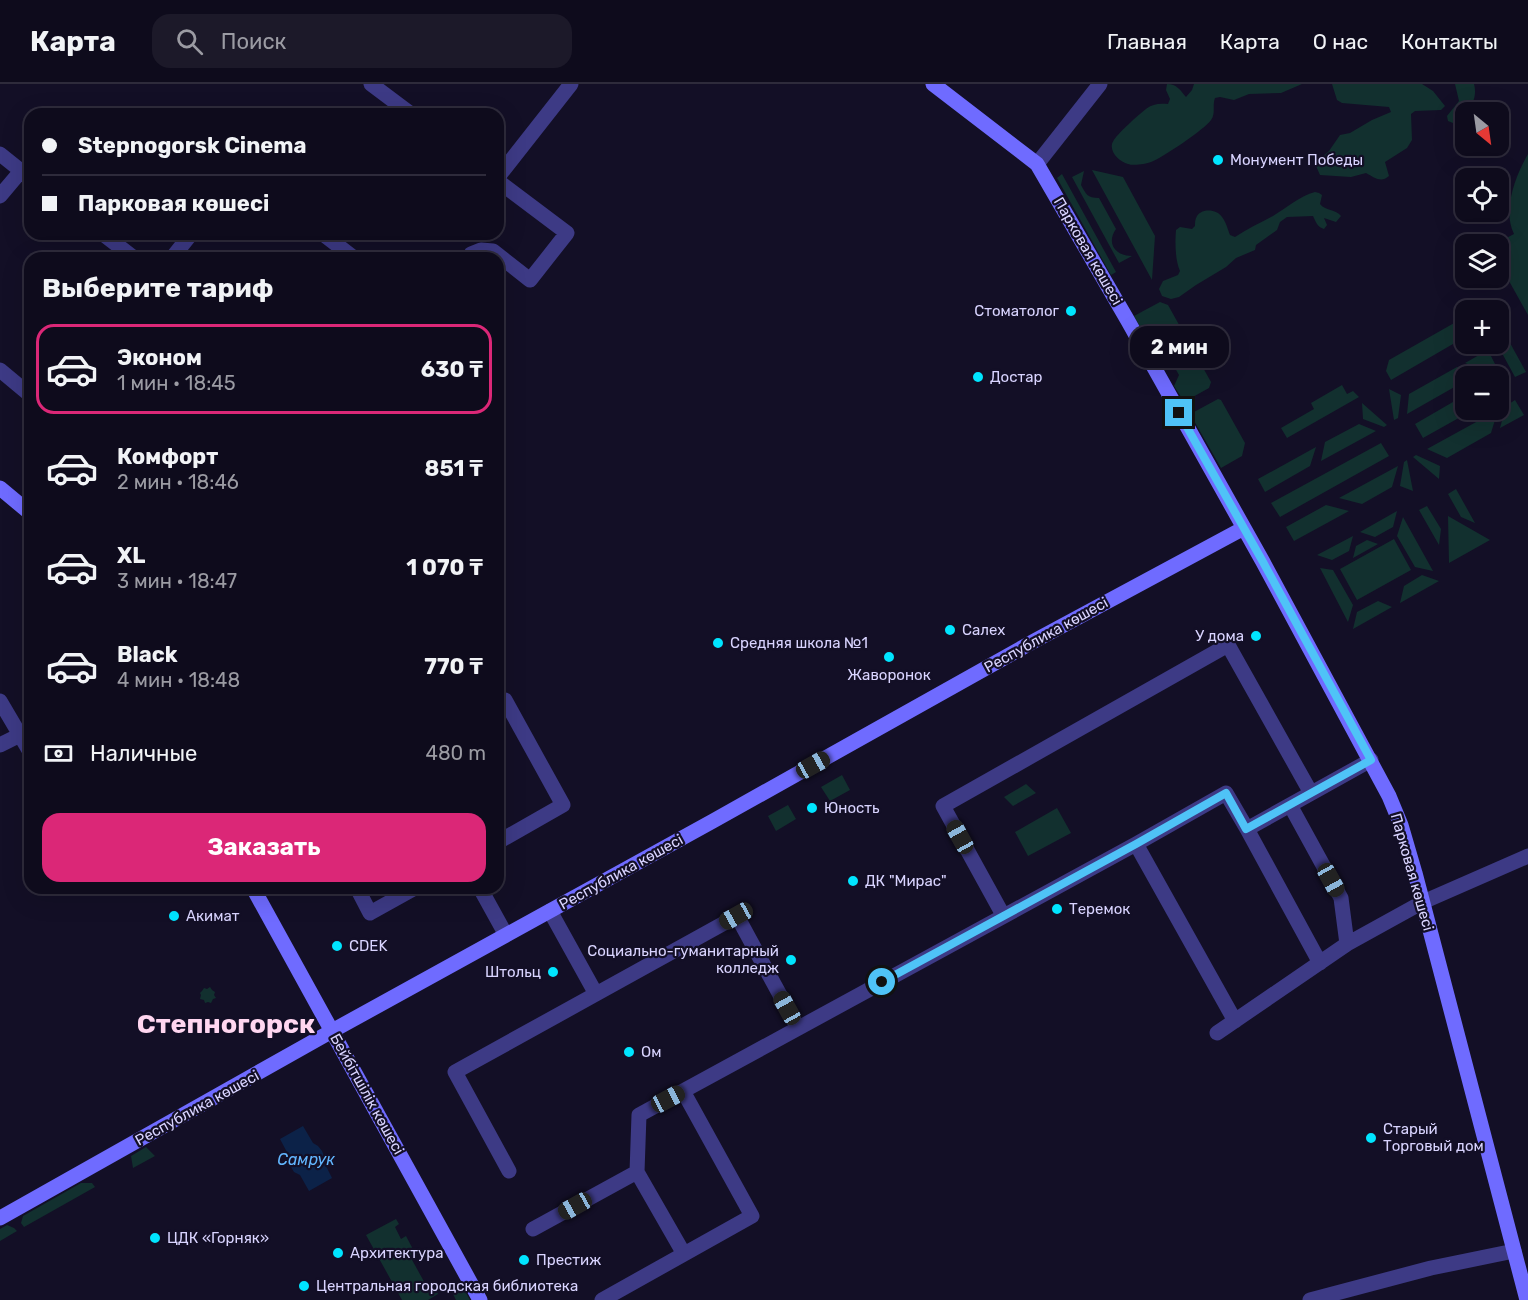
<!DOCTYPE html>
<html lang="ru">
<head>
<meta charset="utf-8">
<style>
	body { margin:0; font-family:Rubik,sans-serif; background:#1c1929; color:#f1f3f6; height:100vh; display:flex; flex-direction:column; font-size:22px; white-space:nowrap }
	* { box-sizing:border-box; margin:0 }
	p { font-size:20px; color:#9b9ba3 }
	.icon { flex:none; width:33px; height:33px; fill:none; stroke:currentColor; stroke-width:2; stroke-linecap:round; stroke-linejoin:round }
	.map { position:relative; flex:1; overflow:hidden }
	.drawer { position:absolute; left:24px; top:168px; width:480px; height:642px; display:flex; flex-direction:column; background:#0e0b1c; border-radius:18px; box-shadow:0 6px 24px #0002,0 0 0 2px #2e2b3b }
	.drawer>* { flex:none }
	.hud { position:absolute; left:24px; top:24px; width:480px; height:132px; border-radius:18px; box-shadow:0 6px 24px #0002,0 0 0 2px #2e2b3b; display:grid; align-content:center; height:132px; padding:0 18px; background:#0e0b1c }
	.needle { width:39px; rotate:151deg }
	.fabs { position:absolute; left:1455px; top:18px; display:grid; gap:12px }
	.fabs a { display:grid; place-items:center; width:54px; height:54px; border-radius:12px; background:#0e0b1c; box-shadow:0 6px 24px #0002,0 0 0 2px #2e2b3b; font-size:30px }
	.end { position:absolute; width:27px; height:27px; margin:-14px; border:8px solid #4fc3f7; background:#111; box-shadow:0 0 0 3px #111 }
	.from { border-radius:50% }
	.bubble { position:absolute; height:42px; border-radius:18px; background:#0e0b1c; box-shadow:0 6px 24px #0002,0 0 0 2px #2e2b3b; font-size:20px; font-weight:700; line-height:42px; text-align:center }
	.car { position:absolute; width:18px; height:36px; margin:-18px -9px; border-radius:8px; box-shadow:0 0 4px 2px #0007; background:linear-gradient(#222 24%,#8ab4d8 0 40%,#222 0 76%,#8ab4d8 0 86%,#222 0) }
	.hud b { display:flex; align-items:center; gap:21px; height:57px; font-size:22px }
	.hud b+b { border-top:2px solid #2e2b3b }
	.hud i { width:15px; height:15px; background:#f1f3f6 }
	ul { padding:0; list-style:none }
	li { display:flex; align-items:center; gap:18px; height:90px; margin:0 12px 9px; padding:0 6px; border:3px solid transparent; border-radius:18px }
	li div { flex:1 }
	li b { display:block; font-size:22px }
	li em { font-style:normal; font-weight:700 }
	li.active { border-color:#db2777 }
	li>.icon { width:54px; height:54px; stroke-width:1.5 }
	h2 { padding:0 18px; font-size:27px; line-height:72px }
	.pay { display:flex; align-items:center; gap:15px; height:66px; padding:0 18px; font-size:22px }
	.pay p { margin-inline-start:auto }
	.button { display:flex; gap:12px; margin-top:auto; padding:12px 18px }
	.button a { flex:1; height:69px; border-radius:18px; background:#db2777; color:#fff; font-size:24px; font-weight:700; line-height:69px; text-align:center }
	header { display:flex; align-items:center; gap:36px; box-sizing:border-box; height:84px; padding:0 30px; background:#0e0b1c; border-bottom:2px solid #2e2b3b }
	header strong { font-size:28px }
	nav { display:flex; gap:33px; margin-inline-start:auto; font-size:21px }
	.search { width:420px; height:54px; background:#1c1929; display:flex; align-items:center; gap:15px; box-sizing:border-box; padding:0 21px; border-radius:18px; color:#9b9ba3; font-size:22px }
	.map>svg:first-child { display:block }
</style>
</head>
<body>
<header>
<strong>Карта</strong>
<div class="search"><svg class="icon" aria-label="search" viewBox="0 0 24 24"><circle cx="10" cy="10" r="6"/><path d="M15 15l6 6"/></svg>Поиск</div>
<nav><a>Главная</a><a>Карта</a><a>О нас</a><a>Контакты</a></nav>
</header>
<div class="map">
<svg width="1528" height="1216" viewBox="0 0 1528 1216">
	<rect width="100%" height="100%" fill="#130f26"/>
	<path fill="#12302f" d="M1167,0C1177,0 1180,6 1186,13L1192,6L1194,0H1302L1281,9L1249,10L1234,16L1220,13L1215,14C1212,22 1216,29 1211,36C1205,45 1162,74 1151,78C1146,80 1133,82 1128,80C1120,78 1110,69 1112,60C1114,53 1128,41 1133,36C1146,25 1150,18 1168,20L1170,15L1166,6Z
		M1332,0H1422L1433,7L1445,22L1441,26L1415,27L1411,30L1412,56L1407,64L1385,78L1389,92C1381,99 1375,94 1366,89L1351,93L1320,91L1316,82L1317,77L1329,67L1340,51L1350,49L1372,36L1391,28L1389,23L1342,19L1337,16Z
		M1455,0H1474C1477,11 1473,19 1468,28H1466L1465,34L1458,41L1448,37L1447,32L1459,17Z
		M1528,70V231L1499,179L1498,160H1495L1514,150C1502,126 1516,91 1528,70Z
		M1092,86L1123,93L1155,152L1152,196Z
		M1084,87L1081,101C1086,110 1087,114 1099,114L1116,145C1106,159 1115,172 1132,172L1119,179L1072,93Z
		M1062,90L1116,188L1111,191L1057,94Z
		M1315,108L1319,109L1322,111L1320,120C1325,127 1336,125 1341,132L1336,138L1324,134L1327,141L1324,145C1317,143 1316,138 1313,132L1287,133L1280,138L1277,146L1256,161L1255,166L1236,174L1226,183L1196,201L1179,213L1171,215L1162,212L1159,205L1163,197L1178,191L1180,187C1175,176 1175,158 1176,146L1180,143L1192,145L1195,142C1195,139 1195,135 1197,132C1202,124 1217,125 1222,133C1226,138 1228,146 1230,151L1235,153C1247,145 1260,139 1273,132C1286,124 1300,112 1315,108Z
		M1160,218L1168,221L1211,298L1209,304L1191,314L1181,313L1174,302L1179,291L1159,256L1147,255L1134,232Z
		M1463,234L1465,236V253L1391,296L1386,287L1389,276Z
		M1499,239L1526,288L1515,293L1497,260H1498Z
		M1488,266L1495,280L1483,286L1465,279Z
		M1457,283L1478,290L1473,292H1466L1465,297L1407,330L1409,310Z
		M1342,301L1347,310L1353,307L1359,313L1287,354L1281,344L1314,325L1311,319Z
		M1389,305L1401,311L1398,334L1394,336Z
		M1465,311L1466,326H1473L1423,354L1415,340Z
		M1218,315L1221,316L1245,359L1242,372L1221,384L1193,335L1194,328Z
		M1515,316L1524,331L1500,344L1506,322Z
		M1362,319L1387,341L1384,343L1363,335Z
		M1498,326L1491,349L1447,374L1427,365Z
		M1359,340L1376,347L1321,377L1325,358Z
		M1381,359L1389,372L1280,433L1271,419Z
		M1316,363L1310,382L1265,408L1258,395Z
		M1416,371L1440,382L1439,395L1413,373Z
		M1407,376L1413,407L1400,402L1404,378Z
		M1398,382L1392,403L1362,420L1339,414Z
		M1456,405L1475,439L1461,433L1448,410Z
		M1326,421L1349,427L1294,457L1286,443Z
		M1427,422L1441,445L1439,461L1419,426Z
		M1397,427L1393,443L1375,453L1360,448Z
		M1448,432L1490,456L1449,479Z
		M1403,433L1433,487L1415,483L1397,452Z
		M1353,452L1349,467L1332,476L1317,471Z
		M1394,455L1411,486L1357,516L1340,485Z
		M1367,456L1378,460L1353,474L1356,462Z
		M1320,484L1333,486L1353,521L1348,538Z
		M1422,491L1439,497L1400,519L1404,502Z
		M1378,517L1392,523L1353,545L1357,528Z
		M842,691L850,706L830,717L821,703Z
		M1026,700L1036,709L1013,722L1004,713Z
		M788,721L796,735L776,747L768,732Z
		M1057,724L1071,749L1028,772L1015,748Z
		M210,903L212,906L215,908L214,911L216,914L213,915L211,919L208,918L205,919L204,916L200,915L201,911L200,909L202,907L204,904L207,905Z
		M146,1063L155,1072L133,1084L131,1072Z
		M81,1099H92L95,1103L24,1143L21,1139L23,1132Z
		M396,1135L399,1140L395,1143L401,1155L406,1152L416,1171L411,1174L427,1203L433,1200L438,1210L428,1216H402L366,1151Z
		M7,1141L14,1144L17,1147L0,1157V1145Z
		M460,1198L470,1216H456L450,1204Z"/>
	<path fill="#0c2248" d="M303,1042L313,1059L318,1062L322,1067L324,1072V1078L332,1094L309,1107L300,1091L294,1088L291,1083L289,1072L280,1055Z"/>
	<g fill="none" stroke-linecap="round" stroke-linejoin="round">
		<path stroke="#3d3a85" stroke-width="15" d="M371,0L411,30
			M0,70L30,94
			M1037,80L1100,0
			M498,93L571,0
			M0,112L21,87
			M103,150L134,174
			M323,150L354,174
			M471,170L481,166L493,167L530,196L567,149L498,97
			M172,174L191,150
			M0,286L30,311
			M0,617L30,668
			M0,661L20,651
			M1290,721L1341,814L1347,860
			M1247,745L1320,879
			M498,758L563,721L505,616
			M1136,760L1235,937
			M357,804L370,829L415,804
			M480,804L506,851
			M550,827L596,910L737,832L798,944
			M1003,831L943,722L1228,561L1311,709
			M1217,949L1347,860L1423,818L1528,772
			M509,1087L455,988L596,910
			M533,1145L637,1088
			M684,1170L637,1088L639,1031L1136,760L1226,709L1247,745L1371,676
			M602,1216L752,1132L683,1007
			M1310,1216L1431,1184L1514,1167"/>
		<path stroke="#6f6bff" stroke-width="15" d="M933,0L1037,80L1128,237L1263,478L1389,712L1401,741L1415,789L1527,1216
			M0,404L30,429
			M253,804L480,1216
			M0,1134L332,947L713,737L1036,556L1244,444"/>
	</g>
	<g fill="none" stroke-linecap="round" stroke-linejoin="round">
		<path stroke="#4fc3f7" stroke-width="8" d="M882,898L1136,760L1226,709L1246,745L1371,676L1263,478L1179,329"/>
	</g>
	<g fill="#00e5ff" stroke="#130f26" stroke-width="2">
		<circle cx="1218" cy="76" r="6"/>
		<circle cx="1071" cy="227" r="6"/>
		<circle cx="978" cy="293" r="6"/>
		<circle cx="950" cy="546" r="6"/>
		<circle cx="1256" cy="552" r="6"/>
		<circle cx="718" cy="559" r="6"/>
		<circle cx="889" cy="573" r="6"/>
		<circle cx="812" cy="724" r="6"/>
		<circle cx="853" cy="797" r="6"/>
		<circle cx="1057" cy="825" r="6"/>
		<circle cx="174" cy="832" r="6"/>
		<circle cx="337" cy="862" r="6"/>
		<circle cx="791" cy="876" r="6"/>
		<circle cx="553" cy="888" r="6"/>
		<circle cx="629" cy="968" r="6"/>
		<circle cx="1371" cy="1054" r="6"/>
		<circle cx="155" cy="1154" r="6"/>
		<circle cx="338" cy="1169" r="6"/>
		<circle cx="524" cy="1176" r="6"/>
		<circle cx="304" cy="1202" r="6"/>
	</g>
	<g text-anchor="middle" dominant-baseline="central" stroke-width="4.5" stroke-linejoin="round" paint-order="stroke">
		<g font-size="15" fill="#d9d4ff" stroke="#130f26" text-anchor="start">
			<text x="1230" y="76">Монумент Победы</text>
			<text x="1059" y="227" text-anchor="end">Стоматолог</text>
			<text x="990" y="293">Достар</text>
			<text x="962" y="546">Салех</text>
			<text x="1244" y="552" text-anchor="end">У дома</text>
			<text x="730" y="559">Средняя школа №1</text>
			<text x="889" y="591" text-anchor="middle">Жаворонок</text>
			<text x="824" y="724">Юность</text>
			<text x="865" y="797">ДК "Мирас"</text>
			<text x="1069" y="825">Теремок</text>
			<text x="186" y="832">Акимат</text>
			<text x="349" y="862">CDEK</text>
			<text x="779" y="867" text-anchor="end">Социально-гуманитарный<tspan x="779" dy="17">колледж</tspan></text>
			<text x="541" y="888" text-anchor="end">Штольц</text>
			<text x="641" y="968">Ом</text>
			<text x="1383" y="1045">Старый<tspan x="1383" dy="17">Торговый дом</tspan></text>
			<text x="167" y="1154">ЦДК «Горняк»</text>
			<text x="350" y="1169">Архитектура</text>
			<text x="536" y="1176">Престиж</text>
			<text x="316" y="1202">Центральная городская библиотека</text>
		</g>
		<g font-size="15" fill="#d9d4ff" stroke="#130f26">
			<text transform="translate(1088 167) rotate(60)">Парковая көшесі</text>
			<text transform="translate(1046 551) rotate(-29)">Республика көшесі</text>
			<text transform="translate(621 788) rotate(-29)">Республика көшесі</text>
			<text transform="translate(1412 788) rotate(74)">Парковая көшесі</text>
			<text transform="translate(367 1010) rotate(61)">Бейбітшілік көшесі</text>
			<text transform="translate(197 1024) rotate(-29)">Республика көшесі</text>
		</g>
		<g font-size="16" font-style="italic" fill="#62b6ff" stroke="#130f26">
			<text x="306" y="1075">Самрук</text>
		</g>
		<g font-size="27" font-weight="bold" fill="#ffd6f0" stroke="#130f26">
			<text x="226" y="940">Степногорск</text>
		</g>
	</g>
</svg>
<div class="fabs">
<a><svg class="needle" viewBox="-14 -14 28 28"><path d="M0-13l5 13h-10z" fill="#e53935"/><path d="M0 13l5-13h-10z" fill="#9b9ba3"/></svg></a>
<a><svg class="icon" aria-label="locate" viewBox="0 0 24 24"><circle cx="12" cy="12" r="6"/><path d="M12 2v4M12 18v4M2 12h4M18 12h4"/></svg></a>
<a><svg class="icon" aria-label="layers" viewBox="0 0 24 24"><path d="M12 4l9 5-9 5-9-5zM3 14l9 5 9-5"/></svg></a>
<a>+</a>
<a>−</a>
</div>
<i class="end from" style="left:882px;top:898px"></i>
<i class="end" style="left:1179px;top:329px"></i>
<div class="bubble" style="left:1130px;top:242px;width:99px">2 мин</div>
<i class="car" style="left:813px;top:681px;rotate:61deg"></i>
<i class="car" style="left:960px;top:753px;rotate:331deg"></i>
<i class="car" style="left:1331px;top:796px;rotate:151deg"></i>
<i class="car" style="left:736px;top:832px;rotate:241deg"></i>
<i class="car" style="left:787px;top:924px;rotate:331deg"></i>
<i class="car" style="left:668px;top:1015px;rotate:62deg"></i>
<i class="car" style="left:575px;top:1122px;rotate:241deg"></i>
<div class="hud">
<b><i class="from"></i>Stepnogorsk Cinema</b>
<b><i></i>Парковая көшесі</b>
</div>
<section class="drawer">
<h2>Выберите тариф</h2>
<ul>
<li class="active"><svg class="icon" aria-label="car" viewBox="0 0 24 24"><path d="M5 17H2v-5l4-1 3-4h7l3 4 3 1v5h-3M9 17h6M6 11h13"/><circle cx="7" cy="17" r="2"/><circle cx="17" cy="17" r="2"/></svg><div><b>Эконом</b><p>1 мин · 18:45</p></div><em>630 ₸</em></li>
<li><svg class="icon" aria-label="car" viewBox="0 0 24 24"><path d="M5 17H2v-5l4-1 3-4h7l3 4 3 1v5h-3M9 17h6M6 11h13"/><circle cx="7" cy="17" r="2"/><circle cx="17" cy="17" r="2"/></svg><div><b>Комфорт</b><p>2 мин · 18:46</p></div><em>851 ₸</em></li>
<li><svg class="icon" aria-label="car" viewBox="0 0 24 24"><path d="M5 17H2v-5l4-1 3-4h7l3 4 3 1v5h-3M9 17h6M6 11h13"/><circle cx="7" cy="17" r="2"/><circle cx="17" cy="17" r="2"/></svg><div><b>XL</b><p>3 мин · 18:47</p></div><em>1 070 ₸</em></li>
<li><svg class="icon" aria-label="car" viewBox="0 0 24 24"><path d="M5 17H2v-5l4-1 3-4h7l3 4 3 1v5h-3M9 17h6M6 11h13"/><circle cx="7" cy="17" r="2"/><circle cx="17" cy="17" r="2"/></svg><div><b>Black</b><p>4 мин · 18:48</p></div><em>770 ₸</em></li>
</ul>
<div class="pay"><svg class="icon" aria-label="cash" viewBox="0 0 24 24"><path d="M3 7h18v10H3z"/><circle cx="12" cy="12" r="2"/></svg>Наличные<p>480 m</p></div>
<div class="button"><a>Заказать</a></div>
</section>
</div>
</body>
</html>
